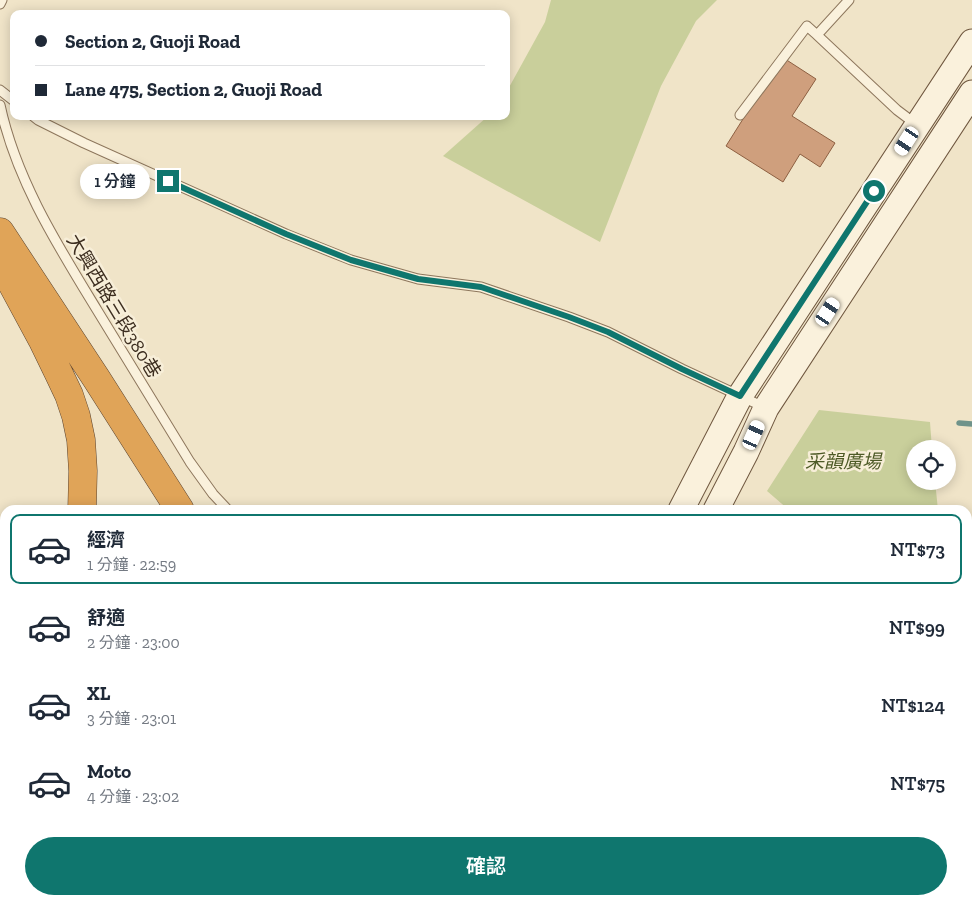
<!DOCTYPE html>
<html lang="zh-TW">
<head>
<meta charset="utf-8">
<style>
	body { margin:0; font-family:"Zilla Slab","Noto Sans TC",serif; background:#f6f6f7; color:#1f2937; height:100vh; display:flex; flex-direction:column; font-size:19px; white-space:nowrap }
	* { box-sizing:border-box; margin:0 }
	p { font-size:16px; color:#747a83 }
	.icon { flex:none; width:28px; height:28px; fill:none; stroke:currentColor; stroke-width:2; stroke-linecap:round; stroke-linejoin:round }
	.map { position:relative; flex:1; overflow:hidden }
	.details { position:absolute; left:0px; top:505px; width:972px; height:400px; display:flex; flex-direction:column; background:#fff; border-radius:15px 15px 0 0; box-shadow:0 2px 12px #0003 }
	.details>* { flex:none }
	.banner { position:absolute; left:10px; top:10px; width:500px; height:110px; border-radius:10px; box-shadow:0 2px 12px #0003; display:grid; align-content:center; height:110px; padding:0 25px; background:#fff }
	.controls { position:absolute; left:906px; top:440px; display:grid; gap:10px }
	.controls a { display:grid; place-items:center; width:50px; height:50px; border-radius:50%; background:#fff; box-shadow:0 2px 12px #0003; font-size:25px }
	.end { position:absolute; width:22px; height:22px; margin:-11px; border:6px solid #0f766e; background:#fff; box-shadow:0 0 0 2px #fff }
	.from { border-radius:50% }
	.bubble { position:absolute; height:35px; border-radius:18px; background:#fff; box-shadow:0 2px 12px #0003; font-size:16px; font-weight:600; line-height:35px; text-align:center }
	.car { position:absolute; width:15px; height:30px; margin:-15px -8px; border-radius:6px; box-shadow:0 0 4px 1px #0007; background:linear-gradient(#fff 24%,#345 0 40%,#fff 0 76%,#345 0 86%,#fff 0) }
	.banner b { display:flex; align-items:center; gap:18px; height:48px; font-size:19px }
	.banner b+b { border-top:1px solid #e0e1e3 }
	.banner i { width:12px; height:12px; background:#1f2937 }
	ul { padding:9px 0 0; list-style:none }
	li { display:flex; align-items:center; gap:15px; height:70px; margin:0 10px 8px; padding:0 15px; border:2px solid transparent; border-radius:10px }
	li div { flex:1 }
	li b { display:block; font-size:19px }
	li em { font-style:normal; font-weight:600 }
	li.on { border-color:#0f766e }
	li>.icon { width:45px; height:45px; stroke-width:1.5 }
	.primary-button { display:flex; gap:10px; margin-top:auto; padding:10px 25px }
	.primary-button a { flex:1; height:58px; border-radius:30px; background:#0f766e; color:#fff; font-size:20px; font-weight:600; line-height:58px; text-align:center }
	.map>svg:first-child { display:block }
</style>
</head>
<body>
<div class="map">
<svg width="972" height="905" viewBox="0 0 972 905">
	<rect width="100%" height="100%" fill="#f0e4c8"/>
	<path fill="#c9cf9b" d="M551,0H717L696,21L661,86L600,242L443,156L488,116H506V93L545,22Z
		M819,410L930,422L932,449H915V481H935L938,510H789L767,491Z"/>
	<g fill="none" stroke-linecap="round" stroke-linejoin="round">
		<path stroke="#6f938a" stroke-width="5.5" d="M959,423L972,424"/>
	</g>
	<path fill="#cf9f7d" stroke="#8d5f41" d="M782,57L816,79L792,116L835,143L820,167L800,154L783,182L726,146Z"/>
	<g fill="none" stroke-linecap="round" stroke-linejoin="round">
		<g stroke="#8d765c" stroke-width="11">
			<path id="lane" d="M849,0L817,35L897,110L917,125
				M0,4L2,0
				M0,90L14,101
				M0,105C16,180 58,246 97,310C128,360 159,411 190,462L213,494L228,510
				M740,115L807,26L817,35
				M33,116L38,120L84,143L286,234L351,260L418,279L481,287L569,317L608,332L682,369L766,408
				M0,756L5,757"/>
		</g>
		<g stroke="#8d765c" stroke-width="19">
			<path id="street" d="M968,566H972
				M968,659H972
				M871,900V905
				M914,905L972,902"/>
		</g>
		<g stroke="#6f573f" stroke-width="27">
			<path id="secondary" d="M681,510L740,396L972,42
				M716,510L746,452L766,408L972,93
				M968,579H972
				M968,622L972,621
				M0,677L5,676
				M0,719L5,718
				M498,905L500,900
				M537,905L539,900"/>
		</g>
		<g stroke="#5b4430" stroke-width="29">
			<path id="highway" d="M0,232L96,378L180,510
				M2,265L42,339L59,374L69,395L76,416L81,440L83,471L82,510
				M0,660L5,655"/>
		</g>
		<use href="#lane" stroke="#faf1dc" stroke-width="9"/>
		<use href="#street" stroke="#faf1dc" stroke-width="18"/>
		<use href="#secondary" stroke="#faf1dc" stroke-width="25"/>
		<use href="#highway" stroke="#e0a458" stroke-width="28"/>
	</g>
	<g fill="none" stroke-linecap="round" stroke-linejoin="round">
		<path stroke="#0f766e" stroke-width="6" d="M168,181L286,234L351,260L418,279L481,287L569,317L608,332L682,369L740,396L874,191"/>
	</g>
	<g text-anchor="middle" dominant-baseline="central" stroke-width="5" stroke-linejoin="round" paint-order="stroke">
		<g font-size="19" fill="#3d2e20" stroke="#f7eed8">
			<text transform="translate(114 306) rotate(59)">大興西路三段380巷</text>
		</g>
		<g font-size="19" font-style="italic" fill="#4d5a26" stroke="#f7eed8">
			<text x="843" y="461">采韻廣場</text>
		</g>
	</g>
</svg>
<div class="controls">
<a><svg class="icon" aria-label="locate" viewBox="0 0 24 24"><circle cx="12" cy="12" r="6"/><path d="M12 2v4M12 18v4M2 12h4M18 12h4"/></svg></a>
</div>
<i class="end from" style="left:874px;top:191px"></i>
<i class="end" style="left:168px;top:181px"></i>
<div class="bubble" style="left:80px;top:164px;width:70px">1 分鐘</div>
<i class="car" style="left:907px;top:141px;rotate:213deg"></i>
<i class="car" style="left:828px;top:312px;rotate:33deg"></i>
<i class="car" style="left:754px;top:435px;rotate:24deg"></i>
<div class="banner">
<b><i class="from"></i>Section 2, Guoji Road</b>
<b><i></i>Lane 475, Section 2, Guoji Road</b>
</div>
<section class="details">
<ul>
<li class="on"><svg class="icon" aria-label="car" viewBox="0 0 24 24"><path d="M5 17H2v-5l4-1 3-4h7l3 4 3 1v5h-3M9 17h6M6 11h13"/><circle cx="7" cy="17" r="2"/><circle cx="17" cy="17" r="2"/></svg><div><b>經濟</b><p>1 分鐘 · 22:59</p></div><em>NT$73</em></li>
<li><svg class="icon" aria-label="car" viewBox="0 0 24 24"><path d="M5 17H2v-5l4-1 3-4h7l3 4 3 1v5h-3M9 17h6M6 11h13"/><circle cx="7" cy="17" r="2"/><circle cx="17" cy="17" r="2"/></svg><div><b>舒適</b><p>2 分鐘 · 23:00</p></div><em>NT$99</em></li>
<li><svg class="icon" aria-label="car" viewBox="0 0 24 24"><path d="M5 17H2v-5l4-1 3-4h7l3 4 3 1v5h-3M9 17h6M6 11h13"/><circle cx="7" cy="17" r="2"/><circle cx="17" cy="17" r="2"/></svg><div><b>XL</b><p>3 分鐘 · 23:01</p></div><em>NT$124</em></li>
<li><svg class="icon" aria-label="car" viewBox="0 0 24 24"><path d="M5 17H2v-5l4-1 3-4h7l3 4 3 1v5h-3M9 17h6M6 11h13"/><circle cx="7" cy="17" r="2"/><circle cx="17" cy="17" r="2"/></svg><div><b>Moto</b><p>4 分鐘 · 23:02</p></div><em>NT$75</em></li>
</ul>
<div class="primary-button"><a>確認</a></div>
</section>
</div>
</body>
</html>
